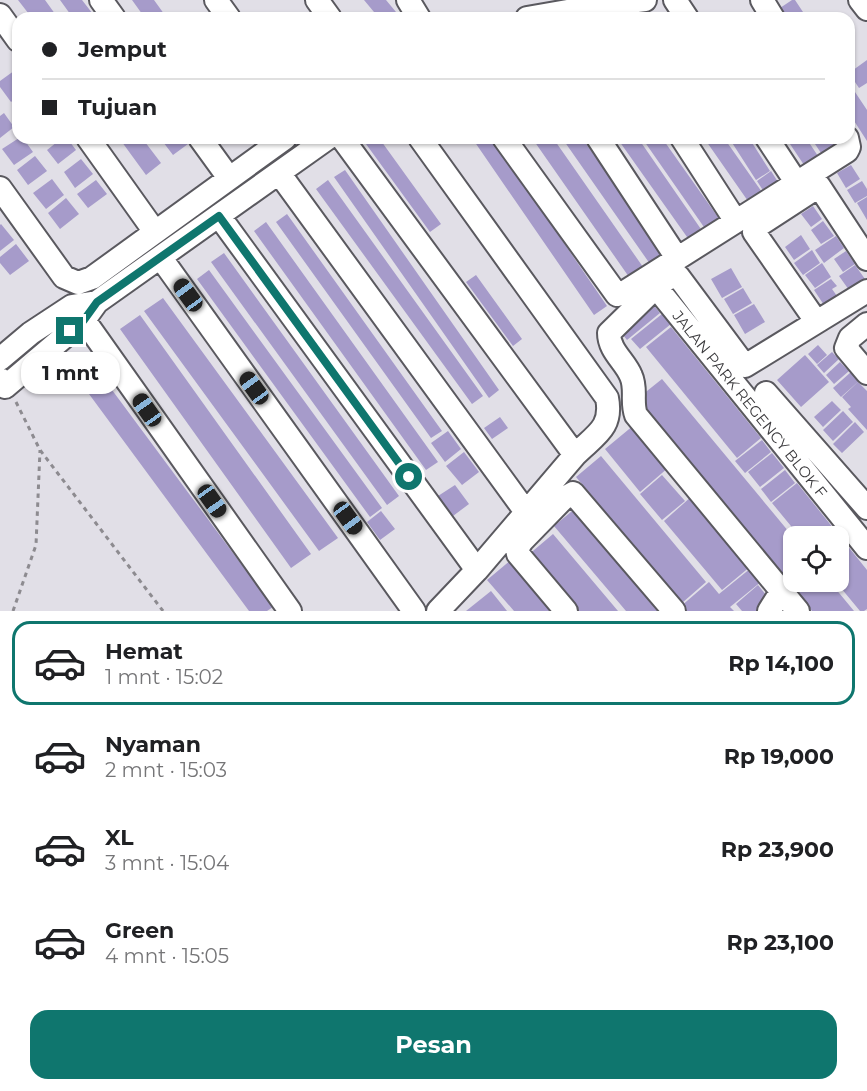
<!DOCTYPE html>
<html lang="id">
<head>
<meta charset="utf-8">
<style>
	body { margin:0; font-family:Montserrat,sans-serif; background:#f6f6f6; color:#202124; height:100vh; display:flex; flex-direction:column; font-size:22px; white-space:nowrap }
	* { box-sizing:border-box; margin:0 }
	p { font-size:20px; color:#757577 }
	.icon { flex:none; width:33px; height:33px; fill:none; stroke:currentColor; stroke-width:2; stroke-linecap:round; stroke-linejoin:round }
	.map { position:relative; height:611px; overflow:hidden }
	.side { display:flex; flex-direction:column; background:#fff; flex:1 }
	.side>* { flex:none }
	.hud { position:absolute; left:12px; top:12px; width:843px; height:132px; border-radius:18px; box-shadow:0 2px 4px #0004; display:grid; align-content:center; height:132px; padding:0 30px; background:#fff }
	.fabs { position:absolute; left:783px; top:526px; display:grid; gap:12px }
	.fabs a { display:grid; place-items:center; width:66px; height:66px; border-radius:12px; background:#fff; box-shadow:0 2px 4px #0004; font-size:30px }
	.end { position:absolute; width:27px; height:27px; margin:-14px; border:8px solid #0f766e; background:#fff; box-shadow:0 0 0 3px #fff }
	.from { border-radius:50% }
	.bubble { position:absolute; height:42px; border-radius:18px; background:#fff; box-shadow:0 2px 4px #0004; font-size:20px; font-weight:700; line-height:42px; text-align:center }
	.car { position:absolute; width:18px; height:36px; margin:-18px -9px; border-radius:8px; box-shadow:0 0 4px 2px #0007; background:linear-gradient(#222 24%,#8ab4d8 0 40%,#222 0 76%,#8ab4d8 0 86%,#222 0) }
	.hud b { display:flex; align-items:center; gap:21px; height:57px; font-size:22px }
	.hud b+b { border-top:2px solid #e0e0e0 }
	.hud i { width:15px; height:15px; background:#202124 }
	ul { padding:10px 0 0; list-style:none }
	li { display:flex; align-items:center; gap:18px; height:84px; margin:0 12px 9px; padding:0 18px; border:3px solid transparent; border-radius:18px }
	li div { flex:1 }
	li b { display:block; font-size:22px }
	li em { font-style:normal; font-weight:700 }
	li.current { border-color:#0f766e }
	li>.icon { width:54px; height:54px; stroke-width:1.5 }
	.primary-button { display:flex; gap:12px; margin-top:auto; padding:12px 30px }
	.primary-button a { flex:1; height:69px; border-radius:18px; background:#0f766e; color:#fff; font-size:24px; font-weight:700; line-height:69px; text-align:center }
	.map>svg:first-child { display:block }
</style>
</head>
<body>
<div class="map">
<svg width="867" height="611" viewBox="0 0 867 611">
	<rect width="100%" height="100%" fill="#e1dfe7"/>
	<path fill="#a69bca" d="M18,0H45L58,18H32Z
		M60,0H82L96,18H73Z
		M132,0H154L167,18H145Z
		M364,0H386L396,12L388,18H379Z
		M792,0H795L807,18H787L780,8Z
		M867,60V83L859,88L849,73Z
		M18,68V96L11,102L0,87V81Z
		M849,83L867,110V141L849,113Z
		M4,113L14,127L0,138V116Z
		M19,138H23L33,152L14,165L2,149Z
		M62,138H67L76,150L58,164L47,150Z
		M119,138H142L161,163L146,175Z
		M160,138H184L188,144L173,155Z
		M374,138H379L441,224L430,232L366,144Z
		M472,138H492L607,306L594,315Z
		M532,138H553L643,267L629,277Z
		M562,138H582L664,254L650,264Z
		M617,138H638L705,235L692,244Z
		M642,138H662L720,220L706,230Z
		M704,138H724L764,195L750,204Z
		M729,138H749L770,171L756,180Z
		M786,138H806L818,156L804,165Z
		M811,138H831L837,146L823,156Z
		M35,156L47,171L28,185L17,170Z
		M81,159L93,174L75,188L64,172Z
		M851,165L860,179L846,188L837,173Z
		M345,170L499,390L489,398L334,177Z
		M771,171L778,182L764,192L757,181Z
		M52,179L64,195L46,209L33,193Z
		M96,180L107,194L88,208L77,194Z
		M328,180L483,396L472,404L316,189Z
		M862,181L867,189V196L855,203L847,190Z
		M867,197V220L857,203Z
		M66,198L79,214L60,229L48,213Z
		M813,206L822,219L811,227L801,214Z
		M287,214L442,431L431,438L276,222Z
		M823,221L834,236L821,244L811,230Z
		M266,222L438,462L426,470L254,231Z
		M1,224L14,240L0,251V225Z
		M801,235L810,249L794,260L785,247Z
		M836,236L844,248L824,263L815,250Z
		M16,244L29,261L10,275L0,263V257Z
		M812,250L820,263L803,275L794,263Z
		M846,251L855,264L843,272L834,259Z
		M224,253L399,496L387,505L211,262Z
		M822,263L831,277L815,288L805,275Z
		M855,265L865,279L849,290L839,276Z
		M731,268L742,287L722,298L711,279Z
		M209,270L382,508L370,517L197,279Z
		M476,275L522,339L513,346L466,282Z
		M831,279L837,286L832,289L837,296L824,305L814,290Z
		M743,288L752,303L733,314L724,299Z
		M163,298L338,538L319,551L144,311Z
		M648,298L660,313L627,340L616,326Z
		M754,304L765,322L745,334L734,315Z
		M662,314L671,324L640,349L631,339Z
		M140,315L311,554L291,568L120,329Z
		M671,327L761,438L737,458L646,347Z
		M818,345L827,355L817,364L808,354Z
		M832,352L839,359L824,373L817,365Z
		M805,355L829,382L801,407L777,380Z
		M840,362L849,371L834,384L826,375Z
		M92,363L273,607L267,611H249L75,375Z
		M851,372L859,381L841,397L833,388Z
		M662,379L794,538V582H830L854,611H812L637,399Z
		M858,382L867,391V430L848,409L851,407L842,397Z
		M832,401L841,410L823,427L814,417Z
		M843,411L853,422L833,441L823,430Z
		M500,417L508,428L492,439L484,428Z
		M855,422L864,432L842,453L833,444Z
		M634,425L669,467L640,492L605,449Z
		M448,431L461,449L445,462L431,443Z
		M762,440L771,452L745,473L735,461Z
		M464,452L479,472L462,485L446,466Z
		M772,453L784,468L760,487L748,472Z
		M601,456L706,582L682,603L576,477Z
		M785,470L795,483L771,502L761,489Z
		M662,475L685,501L662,520L640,494Z
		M797,483L867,570V609L864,611H860L836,582H838V537H800L772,503Z
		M455,485L469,504L453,516L438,496Z
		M692,496L751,566L722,590L664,521Z
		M577,507L665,611H626L554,526Z
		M381,511L395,529L380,540L367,522Z
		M553,534L618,611H573L527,556Z
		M511,560L554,611H514L487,580Z
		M751,568L762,581L730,607L734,611H684L680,607L709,582L719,594Z
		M758,585L770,600L757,611H742L736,604Z
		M491,591L507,611H466Z"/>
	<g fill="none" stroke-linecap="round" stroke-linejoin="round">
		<g stroke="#5a595f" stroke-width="26">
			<path id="minor" d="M101,0L114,18
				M216,0L229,18
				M317,0L330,18
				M408,0L419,18
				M675,0L687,18
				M762,0L773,18
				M860,0L867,9
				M0,15L18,40
				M527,18L597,6L645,0
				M88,138L155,232
				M200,138L229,178
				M342,138L575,455L477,570L438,611
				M420,138L607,398C613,428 595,435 575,455
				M504,138L617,295L623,293L847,151L849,147L847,138
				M598,138L677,258
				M682,138L735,220
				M767,138L796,182
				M279,173L526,512
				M0,188L64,277L78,283L92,278L285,138
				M219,216L477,570
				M161,258L414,611
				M656,287L609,333C609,351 625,361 631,376C637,389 631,402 636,415L798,611
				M867,291L745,366L678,276L674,274L656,287L867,548
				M97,302L328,138
				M72,306L84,320L290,611
				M816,321L754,232L756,227L819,186L867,259
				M867,324L850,338L846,348L867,373
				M0,359L31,333L72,306L97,302L84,320L5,387L0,379
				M766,393L867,508
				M566,611L518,554L517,549L522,541L564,498L573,493L674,611
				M769,611L781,592"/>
		</g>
		<path stroke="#8d8b90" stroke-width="3" stroke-dasharray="4.5 4.5" stroke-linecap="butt" d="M16,402L40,450L163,611
			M13,611L36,545L40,450"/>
		<use href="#minor" stroke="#fff" stroke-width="22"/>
	</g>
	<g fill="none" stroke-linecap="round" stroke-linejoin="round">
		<path stroke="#0f766e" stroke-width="8" d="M70,331L84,320L97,302L219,216L409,477"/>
	</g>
	<g text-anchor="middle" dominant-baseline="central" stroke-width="5" stroke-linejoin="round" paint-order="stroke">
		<g font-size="15" fill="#3b3a3d" stroke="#fff">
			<text transform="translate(750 404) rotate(51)">JALAN PARK REGENCY BLOK F</text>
		</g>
	</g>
</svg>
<div class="fabs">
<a><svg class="icon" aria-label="locate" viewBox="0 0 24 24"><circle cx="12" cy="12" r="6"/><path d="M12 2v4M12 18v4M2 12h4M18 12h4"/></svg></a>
</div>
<i class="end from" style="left:409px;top:477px"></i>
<i class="end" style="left:70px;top:331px"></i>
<div class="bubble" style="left:21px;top:352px;width:99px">1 mnt</div>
<i class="car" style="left:188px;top:295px;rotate:324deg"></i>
<i class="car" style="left:254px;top:388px;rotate:324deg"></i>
<i class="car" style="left:147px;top:410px;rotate:325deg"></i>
<i class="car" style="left:212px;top:501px;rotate:145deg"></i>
<i class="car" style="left:348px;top:518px;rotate:144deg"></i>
<div class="hud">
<b><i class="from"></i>Jemput</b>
<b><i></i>Tujuan</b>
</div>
</div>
<section class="side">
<ul>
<li class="current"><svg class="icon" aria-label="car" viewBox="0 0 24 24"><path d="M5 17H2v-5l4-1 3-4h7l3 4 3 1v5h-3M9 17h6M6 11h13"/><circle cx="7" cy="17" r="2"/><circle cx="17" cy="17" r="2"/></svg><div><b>Hemat</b><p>1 mnt · 15:02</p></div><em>Rp 14,100</em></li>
<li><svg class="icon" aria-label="car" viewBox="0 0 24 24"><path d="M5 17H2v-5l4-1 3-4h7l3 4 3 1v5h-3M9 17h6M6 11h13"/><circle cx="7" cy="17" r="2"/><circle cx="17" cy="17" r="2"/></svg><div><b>Nyaman</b><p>2 mnt · 15:03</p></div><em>Rp 19,000</em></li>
<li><svg class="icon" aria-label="car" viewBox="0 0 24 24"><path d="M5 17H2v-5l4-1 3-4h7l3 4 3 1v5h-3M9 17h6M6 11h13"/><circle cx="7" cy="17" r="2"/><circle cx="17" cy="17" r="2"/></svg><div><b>XL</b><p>3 mnt · 15:04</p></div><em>Rp 23,900</em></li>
<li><svg class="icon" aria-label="car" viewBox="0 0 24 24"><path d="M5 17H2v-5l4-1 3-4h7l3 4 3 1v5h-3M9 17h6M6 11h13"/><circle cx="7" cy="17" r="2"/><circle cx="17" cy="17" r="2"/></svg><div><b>Green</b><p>4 mnt · 15:05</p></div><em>Rp 23,100</em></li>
</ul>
<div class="primary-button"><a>Pesan</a></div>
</section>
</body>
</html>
